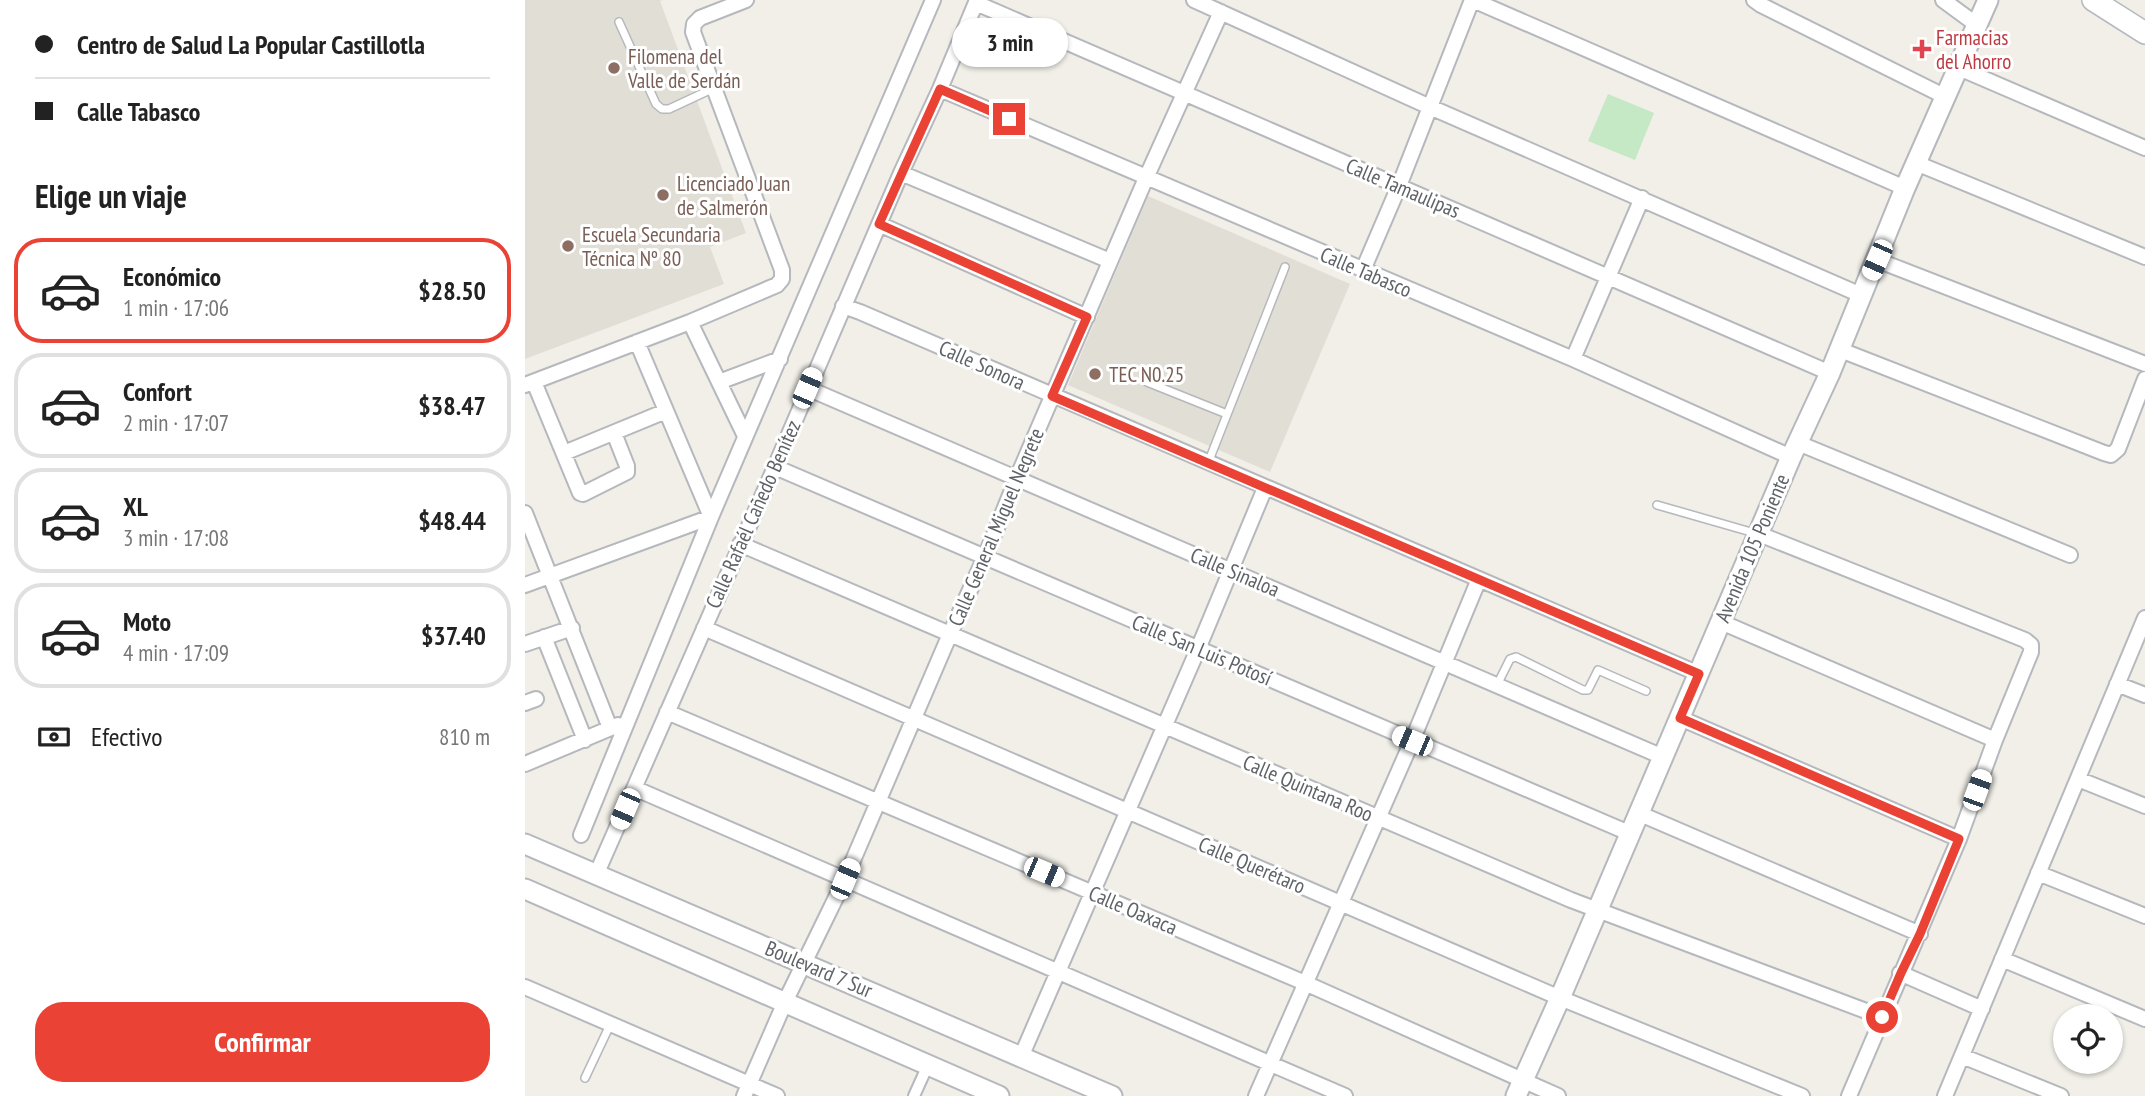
<!DOCTYPE html>
<html lang="es">
<head>
<meta charset="utf-8">
<style>
	body { margin:0; font-family:"PT Sans Narrow",sans-serif; background:#f6f6f6; color:#222; height:100vh; display:flex; flex-direction:column; font-size:26px; white-space:nowrap }
	* { box-sizing:border-box; margin:0 }
	p { font-size:23px; color:#767676 }
	.icon { flex:none; width:38px; height:38px; fill:none; stroke:currentColor; stroke-width:2; stroke-linecap:round; stroke-linejoin:round }
	.map { position:relative; flex:1; overflow:hidden }
	.details { display:flex; flex-direction:column; background:#fff; width:525px }
	.details>* { flex:none }
	.guide { display:grid; align-content:center; height:154px; padding:0 35px; background:#fff }
	.tools { position:absolute; left:1528px; top:1004px; display:grid; gap:14px }
	.tools a { display:grid; place-items:center; width:70px; height:70px; border-radius:50%; background:#fff; box-shadow:0 2px 5px #0004; font-size:35px }
	.end { position:absolute; width:32px; height:32px; margin:-16px; border:9px solid #ea4335; background:#fff; box-shadow:0 0 0 4px #fff }
	.from { border-radius:50% }
	.bubble { position:absolute; height:49px; border-radius:24px; background:#fff; box-shadow:0 2px 5px #0004; font-size:23px; font-weight:800; line-height:49px; text-align:center }
	.car { position:absolute; width:21px; height:42px; margin:-21px -10px; border-radius:9px; box-shadow:0 0 5px 2px #0007; background:linear-gradient(#fff 24%,#345 0 40%,#fff 0 76%,#345 0 86%,#fff 0) }
	.guide b { display:flex; align-items:center; gap:24px; height:66px; font-size:26px }
	.guide b+b { border-top:2px solid #e0e0e0 }
	.guide i { width:18px; height:18px; background:#222 }
	ul { padding:0; list-style:none }
	li { display:flex; align-items:center; gap:21px; height:105px; margin:0 14px 10px; padding:0 21px; border:4px solid #e0e0e0; border-radius:28px }
	li div { flex:1 }
	li b { display:block; font-size:26px }
	li em { font-style:normal; font-weight:800 }
	li.active { border-color:#ea4335 }
	li>.icon { width:63px; height:63px; stroke-width:1.5 }
	h2 { padding:0 35px; font-size:32px; line-height:84px }
	.pay { display:flex; align-items:center; gap:18px; height:77px; padding:0 35px; font-size:26px }
	.pay p { margin-inline-start:auto }
	.button { display:flex; gap:14px; margin-top:auto; padding:14px 35px }
	.button a { flex:1; height:80px; border-radius:28px; background:#ea4335; color:#fff; font-size:28px; font-weight:800; line-height:80px; text-align:center }
	main { display:flex; flex:1; min-height:0 }
	.map>svg:first-child { display:block }
</style>
</head>
<body>
<main>
<section class="details">
<div class="guide">
<b><i class="from"></i>Centro de Salud La Popular Castillotla</b>
<b><i></i>Calle Tabasco</b>
</div>
<h2>Elige un viaje</h2>
<ul>
<li class="active"><svg class="icon" aria-label="car" viewBox="0 0 24 24"><path d="M5 17H2v-5l4-1 3-4h7l3 4 3 1v5h-3M9 17h6M6 11h13"/><circle cx="7" cy="17" r="2"/><circle cx="17" cy="17" r="2"/></svg><div><b>Económico</b><p>1 min · 17:06</p></div><em>$28.50</em></li>
<li><svg class="icon" aria-label="car" viewBox="0 0 24 24"><path d="M5 17H2v-5l4-1 3-4h7l3 4 3 1v5h-3M9 17h6M6 11h13"/><circle cx="7" cy="17" r="2"/><circle cx="17" cy="17" r="2"/></svg><div><b>Confort</b><p>2 min · 17:07</p></div><em>$38.47</em></li>
<li><svg class="icon" aria-label="car" viewBox="0 0 24 24"><path d="M5 17H2v-5l4-1 3-4h7l3 4 3 1v5h-3M9 17h6M6 11h13"/><circle cx="7" cy="17" r="2"/><circle cx="17" cy="17" r="2"/></svg><div><b>XL</b><p>3 min · 17:08</p></div><em>$48.44</em></li>
<li><svg class="icon" aria-label="car" viewBox="0 0 24 24"><path d="M5 17H2v-5l4-1 3-4h7l3 4 3 1v5h-3M9 17h6M6 11h13"/><circle cx="7" cy="17" r="2"/><circle cx="17" cy="17" r="2"/></svg><div><b>Moto</b><p>4 min · 17:09</p></div><em>$37.40</em></li>
</ul>
<div class="pay"><svg class="icon" aria-label="cash" viewBox="0 0 24 24"><path d="M3 7h18v10H3z"/><circle cx="12" cy="12" r="2"/></svg>Efectivo<p>810 m</p></div>
<div class="button"><a>Confirmar</a></div>
</section>
<div class="map">
<svg width="1620" height="1096" viewBox="0 0 1620 1096">
	<rect width="100%" height="100%" fill="#f1efe8"/>
	<path fill="#e1ded6" d="M0,0H138L135,1L221,233L185,247L199,284L0,359Z
		M623,196L825,284L745,472L543,385Z"/>
	<path fill="#c5e8c5" d="M1083,94L1129,113L1110,160L1063,141Z"/>
	<g fill="none" stroke-linecap="round" stroke-linejoin="round">
		<g stroke="#b5b8bc" stroke-width="10">
			<path id="service" d="M94,22L131,104L137,109H144L189,88
				M622,382L702,414
				M683,463L760,267
				M1132,505L1233,534
				M972,685L985,659L991,657L1058,690H1063L1073,670L1121,691
				M60,1078L85,1025"/>
		</g>
		<g stroke="#b5b8bc" stroke-width="14">
			<path id="pedestrian" d="M389,1096L403,1065"/>
		</g>
		<g stroke="#b5b8bc" stroke-width="18">
			<path id="minor" d="M669,0L905,107L1336,295
				M948,0L1380,188
				M1229,0L1236,5L1421,97
				M1418,0L1452,25
				M451,3L1305,373
				M1434,68L1620,148
				M415,89L1048,359L1266,457
				M1391,163L1620,257
				M376,173L585,261
				M354,224L562,317
				M1352,260L1620,364
				M838,270L874,186L947,0
				M318,306L335,312L1174,674
				M165,322L220,436
				M1313,349L1579,453L1586,455L1593,449L1620,379
				M1048,359L1117,198
				M9,382L55,493L58,494L102,472V466L89,433
				M194,382L255,359
				M0,385L165,322L252,285L257,279V270L168,32L169,24L175,18L221,0
				M282,388L1138,757
				M1273,443L1545,555
				M39,453L141,411
				M250,467L1104,833
				M0,513L85,728
				M1234,534L1500,640L1506,645V652L1470,740L1434,839L1324,1096
				M215,544L1046,900L1357,1017
				M0,585L186,517L112,342
				M1196,622L1470,740
				M179,628L1035,998L1277,1096
				M19,637L60,740
				M0,644L47,628
				M1592,684L1620,695
				M0,703L11,699
				M142,712L780,983L1033,1096
				M1155,718L1434,839
				M0,764L93,725
				M1553,779L1620,806
				M109,788L820,1096
				M1113,813L1395,934
				M56,835L186,517L408,0
				M1513,873L1620,916
				M71,875L250,467L376,173L415,89L452,0
				M1477,959L1620,1019
				M1375,973L1457,1009
				M0,987L252,1096
				M1437,1056L1536,1096
				M496,1057L673,649L740,488
				M219,1096L260,1002L320,879L425,634L460,557L492,478L621,178L696,12
				M731,1096L887,741L954,579
				M1420,1096L1620,618"/>
		</g>
		<g stroke="#b5b8bc" stroke-width="23">
			<path id="tertiary" d="M0,844L587,1096
				M0,889L474,1096
				M991,1096L1035,998L1266,457L1305,373L1380,188L1463,0"/>
		</g>
		<g stroke="#b6babf" stroke-width="24">
			<path id="secondary" d="M1568,0L1620,33"/>
		</g>
		<use href="#service" stroke="#fff" stroke-width="7"/>
		<use href="#pedestrian" stroke="#fff" stroke-width="10"/>
		<use href="#minor" stroke="#fff" stroke-width="14"/>
		<use href="#tertiary" stroke="#fff" stroke-width="19"/>
		<use href="#secondary" stroke="#fff" stroke-width="21"/>
	</g>
	<g fill="none" stroke-linecap="round" stroke-linejoin="round">
		<path stroke="#ea4335" stroke-width="9" d="M484,119L415,89L354,224L562,317L527,396L1174,674L1155,718L1434,839L1395,934L1376,973L1357,1017"/>
	</g>
	<path fill="#e0444e" stroke="#fff" stroke-width="2.5" d="M1393.5 38.5h7v7h7v7h-7v7h-7v-7h-7v-7h7z"/>
	<g fill="#8d6e63" stroke="#fff" stroke-width="2.5">
		<circle cx="89" cy="68" r="7"/>
		<circle cx="138" cy="195" r="7"/>
		<circle cx="43" cy="246" r="7"/>
		<circle cx="570" cy="374" r="7"/>
	</g>
	<g text-anchor="middle" dominant-baseline="central" stroke-width="6" stroke-linejoin="round" paint-order="stroke">
		<g font-size="21" fill="#be3a42" stroke="#fff" text-anchor="start">
			<text x="1411" y="37">Farmacias<tspan x="1411" dy="24">del Ahorro</tspan></text>
		</g>
		<g font-size="21" fill="#785e54" stroke="#fff" text-anchor="start">
			<text x="103" y="56">Filomena del<tspan x="103" dy="24">Valle de Serdán</tspan></text>
			<text x="152" y="183">Licenciado Juan<tspan x="152" dy="24">de Salmerón</tspan></text>
			<text x="57" y="234">Escuela Secundaria<tspan x="57" dy="24">Técnica Nº 80</tspan></text>
			<text x="584" y="374">TEC N0.25</text>
		</g>
		<g font-size="21" fill="#5f6368" stroke="#fff">
			<text transform="translate(878 188) rotate(23)">Calle Tamaulipas</text>
			<text transform="translate(841 272) rotate(23)">Calle Tabasco</text>
			<text transform="translate(457 365) rotate(24)">Calle Sonora</text>
			<text transform="translate(228 514) rotate(-66)">Calle Rafaél Cañedo Benítez</text>
			<text transform="translate(471 527) rotate(-67)">Calle General Miguel Negrete</text>
			<text transform="translate(1227 548) rotate(-67)">Avenida 105 Poniente</text>
			<text transform="translate(710 572) rotate(23)">Calle Sinaloa</text>
			<text transform="translate(677 650) rotate(23)">Calle San Luis Potosí</text>
			<text transform="translate(783 788) rotate(23)">Calle Quintana Roo</text>
			<text transform="translate(727 865) rotate(23)">Calle Querétaro</text>
			<text transform="translate(608 910) rotate(23)">Calle Oaxaca</text>
			<text transform="translate(294 969) rotate(23)">Boulevard 7 Sur</text>
		</g>
	</g>
</svg>
<div class="tools">
<a><svg class="icon" aria-label="locate" viewBox="0 0 24 24"><circle cx="12" cy="12" r="6"/><path d="M12 2v4M12 18v4M2 12h4M18 12h4"/></svg></a>
</div>
<i class="end from" style="left:1357px;top:1017px"></i>
<i class="end" style="left:484px;top:119px"></i>
<div class="bubble" style="left:427px;top:18px;width:116px">3 min</div>
<i class="car" style="left:1352px;top:260px;rotate:204deg"></i>
<i class="car" style="left:282px;top:388px;rotate:23deg"></i>
<i class="car" style="left:887px;top:741px;rotate:293deg"></i>
<i class="car" style="left:1452px;top:790px;rotate:20deg"></i>
<i class="car" style="left:100px;top:809px;rotate:203deg"></i>
<i class="car" style="left:519px;top:872px;rotate:113deg"></i>
<i class="car" style="left:320px;top:879px;rotate:23deg"></i>
</div>
</main>
</body>
</html>
